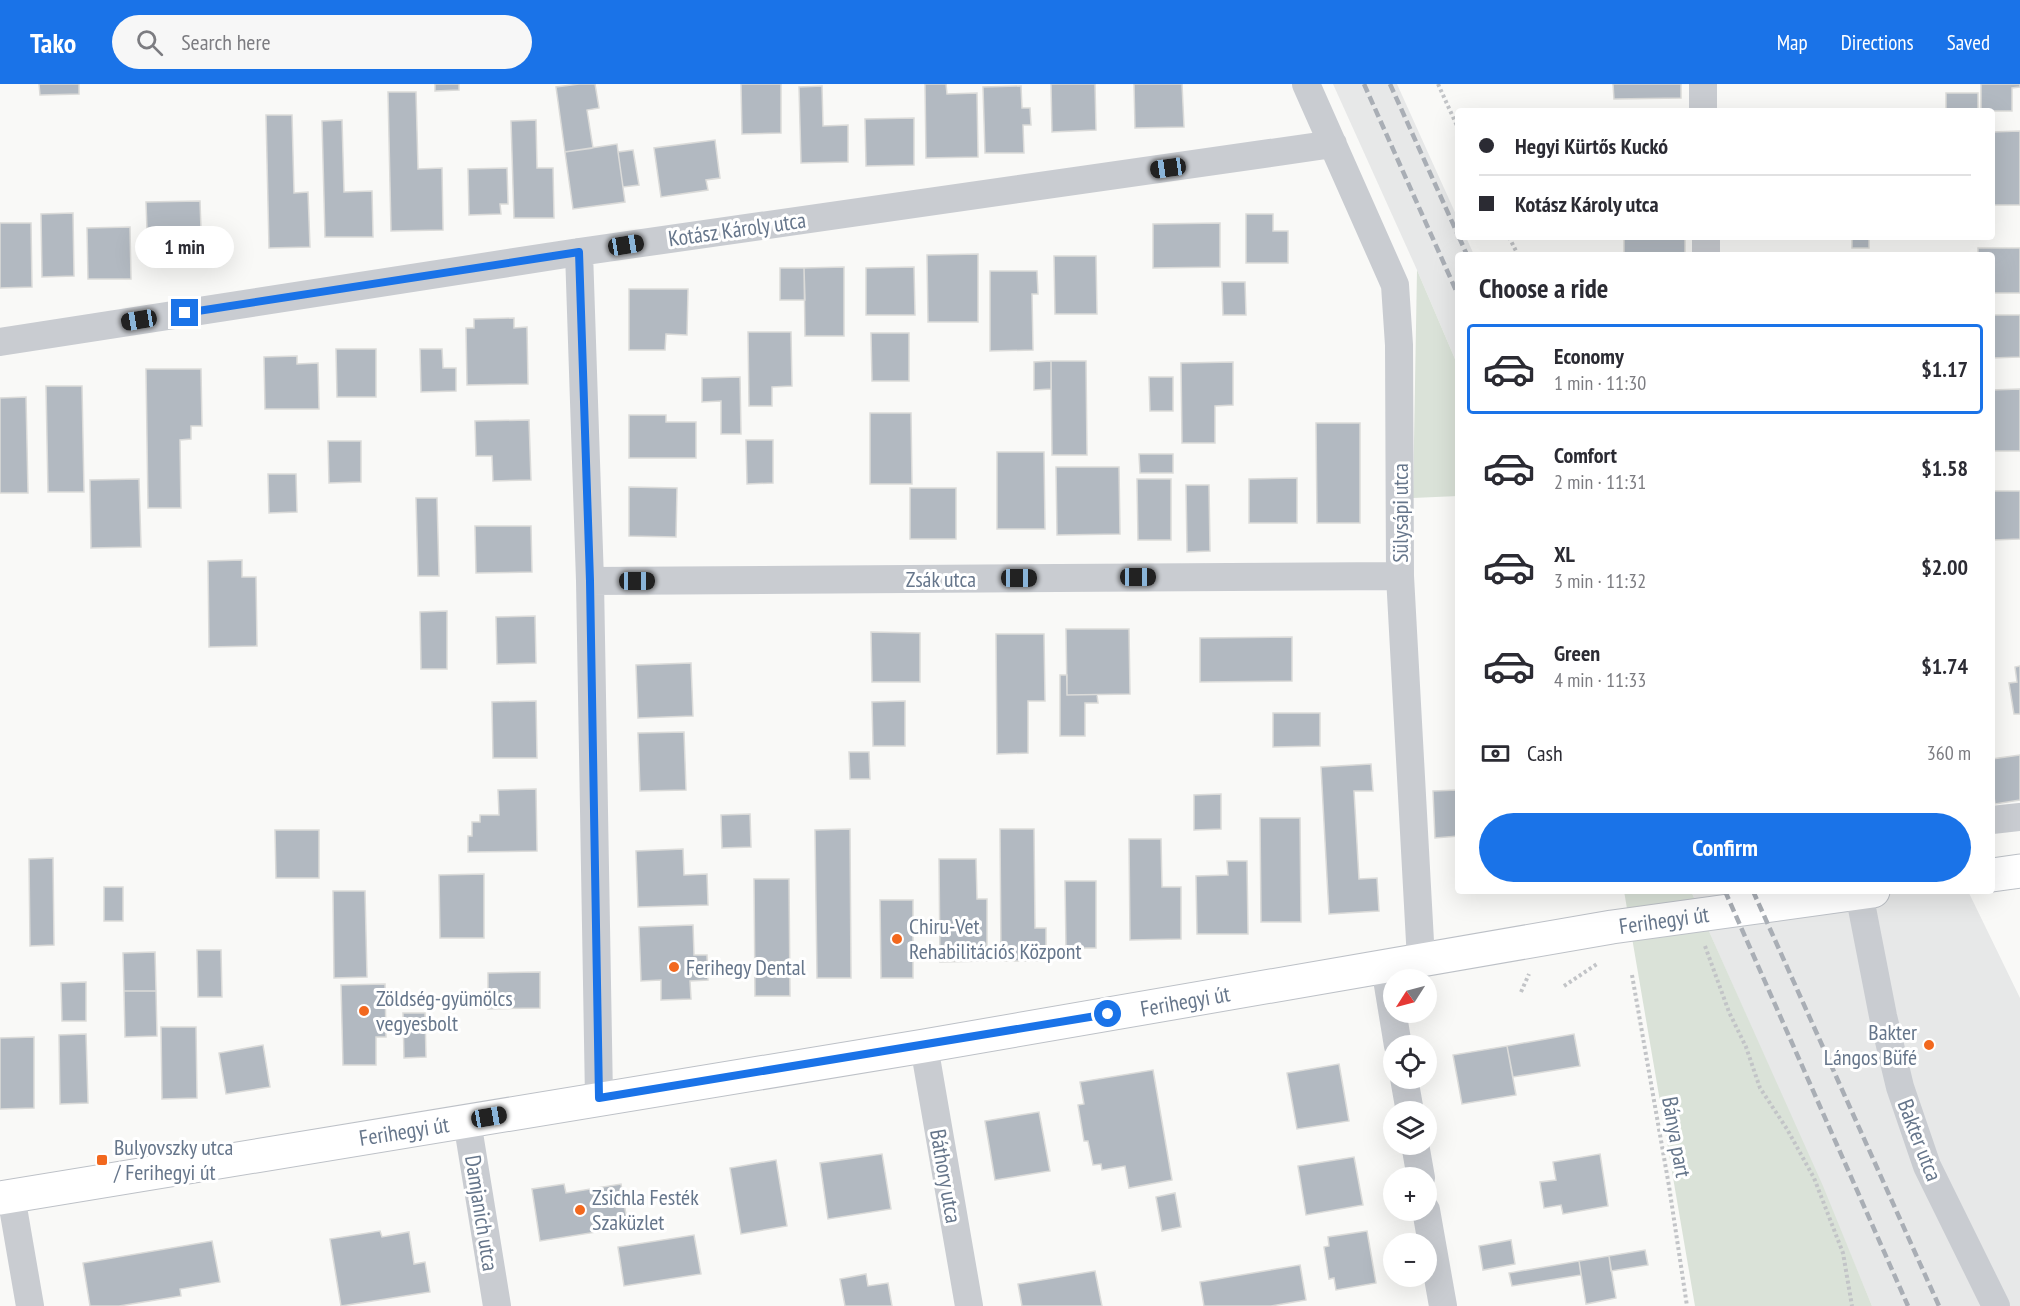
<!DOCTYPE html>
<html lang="en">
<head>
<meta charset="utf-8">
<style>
	body { margin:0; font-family:"PT Sans Narrow",sans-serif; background:#f7f7f7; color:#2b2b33; height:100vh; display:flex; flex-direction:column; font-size:22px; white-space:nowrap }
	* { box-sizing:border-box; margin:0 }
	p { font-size:20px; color:#7c7c81 }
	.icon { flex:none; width:33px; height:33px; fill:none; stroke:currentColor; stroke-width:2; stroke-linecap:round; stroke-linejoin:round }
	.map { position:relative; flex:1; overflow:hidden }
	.drawer { position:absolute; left:1455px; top:168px; width:540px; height:642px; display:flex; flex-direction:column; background:#fff; border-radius:6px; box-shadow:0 6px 24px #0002 }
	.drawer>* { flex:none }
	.guide { position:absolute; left:1455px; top:24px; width:540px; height:132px; border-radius:6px; box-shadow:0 6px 24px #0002; display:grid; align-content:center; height:132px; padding:0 24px; background:#fff }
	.needle { width:39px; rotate:234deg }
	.fabs { position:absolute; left:1383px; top:885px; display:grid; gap:12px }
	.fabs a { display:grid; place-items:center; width:54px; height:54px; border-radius:50%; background:#fff; box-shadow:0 6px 24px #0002; font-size:30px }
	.end { position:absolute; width:27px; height:27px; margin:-14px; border:8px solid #1a73e8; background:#fff; box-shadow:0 0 0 3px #fff }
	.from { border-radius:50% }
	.bubble { position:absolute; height:42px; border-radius:21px; background:#fff; box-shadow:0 6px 24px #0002; font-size:20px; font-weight:700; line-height:42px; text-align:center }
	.car { position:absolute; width:18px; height:36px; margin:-18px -9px; border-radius:8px; box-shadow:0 0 4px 2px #0007; background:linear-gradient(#222 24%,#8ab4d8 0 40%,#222 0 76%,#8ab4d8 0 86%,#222 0) }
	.guide b { display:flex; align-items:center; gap:21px; height:57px; font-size:22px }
	.guide b+b { border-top:2px solid #e1e1e2 }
	.guide i { width:15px; height:15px; background:#2b2b33 }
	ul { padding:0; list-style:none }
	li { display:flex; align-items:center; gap:18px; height:90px; margin:0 12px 9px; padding:0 12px; border:3px solid transparent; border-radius:6px }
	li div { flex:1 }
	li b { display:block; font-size:22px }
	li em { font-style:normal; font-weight:700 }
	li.on { border-color:#1a73e8 }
	li>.icon { width:54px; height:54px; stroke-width:1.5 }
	h2 { padding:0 24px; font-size:27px; line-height:72px }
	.pay { display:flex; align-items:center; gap:15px; height:66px; padding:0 24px; font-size:22px }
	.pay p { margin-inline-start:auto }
	.button { display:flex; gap:12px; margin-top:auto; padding:12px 24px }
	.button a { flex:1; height:69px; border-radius:36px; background:#1a73e8; color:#fff; font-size:24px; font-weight:700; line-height:69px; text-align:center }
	header { display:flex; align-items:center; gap:36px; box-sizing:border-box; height:84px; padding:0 30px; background:#1a73e8; color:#fff }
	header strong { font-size:28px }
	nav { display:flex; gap:33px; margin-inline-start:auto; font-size:21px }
	.search { width:420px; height:54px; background:#f7f7f7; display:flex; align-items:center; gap:15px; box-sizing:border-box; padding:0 21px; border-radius:33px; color:#7c7c81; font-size:22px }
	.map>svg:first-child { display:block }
</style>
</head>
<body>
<header>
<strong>Tako</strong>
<div class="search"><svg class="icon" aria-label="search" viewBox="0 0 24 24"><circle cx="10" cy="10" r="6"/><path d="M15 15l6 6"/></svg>Search here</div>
<nav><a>Map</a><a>Directions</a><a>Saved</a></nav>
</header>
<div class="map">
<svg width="2020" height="1222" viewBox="0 0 2020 1222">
	<rect width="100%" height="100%" fill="#f9f9f7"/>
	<path fill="#e7e8e8" d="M1333,0H1397L1458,135V153H1466L1474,171H1458V282L1417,186Z
		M1691,807H1968L2020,914V1222H1872L1822,1102Z"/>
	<path fill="#dae2d8" d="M1417,186L1458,282V412L1413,414Z
		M1624,807H1691L1823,1102L1872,1222H1695Z"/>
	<path fill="#b2b9c1" stroke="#dbdbd9" stroke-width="1.5" d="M39,0H79V10L40,11Z
		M435,0H459V6L435,7Z
		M579,0H595L599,24L587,26L593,64L565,68L556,3Z
		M741,0H781V49L742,50Z
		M925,0H946L947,10L977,9L978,73L926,74Z
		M1051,0H1095L1096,46L1052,48Z
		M1134,0H1182L1184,43L1135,44Z
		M1613,0H1681V14L1614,15Z
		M1981,0H2020V3L2012,4V27H1981Z
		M822,2L823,42L848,41V78L801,79L799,3Z
		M1021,2L1022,24H1030L1031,41H1023L1024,69H985L983,3Z
		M388,8H416L418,85L442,84L443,146L391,147Z
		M1946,9H1978V27H1946Z
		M266,31H292L294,109L308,108L310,163L269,164Z
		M914,34V81L866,82L865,35Z
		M342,36L344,108L372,107L373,153H325L322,37Z
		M536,36L537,84H553L554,134H514L511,37Z
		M2020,47V121H1994L1992,48Z
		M715,56L720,94L706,96L708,106L661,113L654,64Z
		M617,60L625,118L573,125L565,68Z
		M633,66L639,101L623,103L618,68Z
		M507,84L508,120H500L501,130L469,131L468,85Z
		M200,117L202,174L148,175L146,118Z
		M73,129L74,192L42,193L41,130Z
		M1246,130H1273V147H1288V179H1246Z
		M0,139H31L32,203L0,204Z
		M1220,139V183L1153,184V140Z
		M130,143L131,195H88L87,144Z
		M1624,153H1685V171H1624Z
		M1852,153H1869V164H1852Z
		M1978,164H2020V209H1992V171H1978Z
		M978,170V238H928L927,171Z
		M1054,172H1096L1097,230H1055Z
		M844,183V252H805L804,184Z
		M914,183L915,231H866V184Z
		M780,184H804L805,216H780Z
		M990,187H1037L1038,210H1032L1033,266L990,267Z
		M1222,198H1245L1246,231H1223Z
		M629,205H688L687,251L666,250L665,266H629Z
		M1992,231H2020V273L1992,274Z
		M514,234V244L527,243L528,300L467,301L466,244H474V235Z
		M748,248H791L792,302L772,303V322H749Z
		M871,249H909V297H872Z
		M336,265H376V313H337Z
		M420,265H442L443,284H456V307L421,308Z
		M297,272V280L318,279L319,325H265L264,273Z
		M1051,277V305L1034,306V278Z
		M1051,277H1086L1087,371H1052Z
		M1233,278V321L1215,322V359H1182L1181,279Z
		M146,285H201L202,342H191V355L180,356L181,424H148Z
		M740,293L741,350H721V317L702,318V294Z
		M1149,293H1173V327H1150Z
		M46,302H82L84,408H48Z
		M2020,305V367H1992V306Z
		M26,313L28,409H0V314Z
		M870,329H911L912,400H870Z
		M629,331H666V338H696V374H629Z
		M529,336L531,396L493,397L492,372H476L475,337Z
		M1316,339H1360V439H1317Z
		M746,356H773V399L747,400Z
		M328,357H361V398L329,399Z
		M997,368H1044L1045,445H997Z
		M1139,370H1173V389H1140Z
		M1056,383H1119L1120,450L1057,451Z
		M268,390H296L297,428L269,429Z
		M1297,394V439H1249V395Z
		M139,395L141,463L91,464L90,396Z
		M1137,395H1171V456H1138Z
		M1186,401H1209L1210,467L1187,468Z
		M629,403L677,404L676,453L629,452Z
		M910,404H956V455H910Z
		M1992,407H2020V455L1992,456Z
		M416,414H437L439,492H418Z
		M475,442H531L532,488L476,489Z
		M242,476V493H256L257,562L209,563L208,477Z
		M447,527V585H421L420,528Z
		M535,532L536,579L497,580L496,533Z
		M1066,545H1129L1130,610L1067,611Z
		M871,548L920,549V598H872Z
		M996,550H1044L1045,617H1028V669L997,670Z
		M1292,553V597L1200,598V554Z
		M691,579L693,632L638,634L636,581Z
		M2020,582V630H2014L2009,599L2017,598L2015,583Z
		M1060,591H1067V611H1097L1098,619H1085V652H1060Z
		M536,617L537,674H493L492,618Z
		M905,617V662H873L872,618Z
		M1273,629H1320V662L1273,663Z
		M684,648L686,706L640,707L638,649Z
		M849,668H869L870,695H850Z
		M2020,671V716L1995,720L1992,699V675Z
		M1371,680L1373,707H1354L1359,795L1377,794L1379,827L1329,830L1321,683Z
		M536,705L537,767L468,768V752H472V738H480V731H499L498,706Z
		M1458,706V752L1435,754L1433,707Z
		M1221,710V745L1194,746V711Z
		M750,730L751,763L722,764L721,731Z
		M1260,734H1300L1301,838H1261Z
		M850,745L851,894H817L815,746Z
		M1000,745H1034L1035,844H1046V877H1001Z
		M275,746H319V794H276Z
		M1129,755H1161L1162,803H1181V855L1130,856Z
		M683,765L684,791L707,790L708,821L638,823L636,767Z
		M53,774L54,861L30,862L29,775Z
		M939,775H976L977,815H987V877L940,878Z
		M1227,777H1247L1248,850H1197L1196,792L1228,791Z
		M484,790V854H440L439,791Z
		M754,795H789L790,912H755Z
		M1065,797H1096V864H1066Z
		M104,803H123V837H104Z
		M333,807H365L367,893L334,894Z
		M880,816H913V894H881Z
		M693,841L694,871H707L708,896L690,897L691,915L661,916V896L641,897L639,843Z
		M197,866H221L222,913H198Z
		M155,868L156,907H124L123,869Z
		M540,888V924L488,925V889Z
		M86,898V937H62L61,899Z
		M385,900L386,953H376V981H343L341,901Z
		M124,907H156L157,952L125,953Z
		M403,929H425L426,973L404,974Z
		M161,943H196L197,1014L162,1015Z
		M86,950L88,1019L60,1020L59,951Z
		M1574,950L1580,982L1513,993L1507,962Z
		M34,953V1024L0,1025V954Z
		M263,961L270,1003L226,1010L219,969Z
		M1507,962L1516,1011L1462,1020L1453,971Z
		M1339,980L1349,1037L1297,1045L1287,989Z
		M1153,986L1172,1096L1129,1104L1125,1082L1102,1086L1101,1080L1093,1081L1088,1057H1084L1078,1021L1084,1020L1080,998Z
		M1039,1028L1050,1087L995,1096L985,1037Z
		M882,1070L891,1125L828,1135L820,1079Z
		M1600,1070L1608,1122L1563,1130L1561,1121L1544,1124L1540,1098L1556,1096L1553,1078Z
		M1354,1073L1363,1121L1306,1131L1298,1082Z
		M776,1076L787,1142L741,1150L730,1084Z
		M564,1100L566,1109L621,1100L628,1143L540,1157L532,1105Z
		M1175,1109L1181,1143L1162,1147L1156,1113Z
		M380,1147L382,1153L409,1148L414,1180L425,1178L430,1208L341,1222L330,1155Z
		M1367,1147L1376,1199L1336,1206L1334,1194L1329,1195L1324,1163L1329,1162L1328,1153Z
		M694,1151L701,1190L624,1202L618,1163Z
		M1511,1156L1515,1180L1483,1186L1479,1162Z
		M212,1157L220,1198L180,1205L181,1212L119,1222H90L83,1179Z
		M1645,1166L1648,1181L1611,1187L1609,1172Z
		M1609,1172L1616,1214L1586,1220L1579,1177Z
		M1579,1177L1581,1191L1512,1202L1509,1189Z
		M1300,1181L1306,1216L1271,1222H1204L1200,1198Z
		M1095,1187L1102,1222H1022L1018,1200Z
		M866,1190L868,1202L888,1199L892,1222H845L840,1195Z"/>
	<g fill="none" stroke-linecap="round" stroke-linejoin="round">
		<g stroke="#bdc1c7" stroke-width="35">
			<path id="secondary" d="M1992,791L2020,787
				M0,1114L924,962L1612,843L1873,807"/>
		</g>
		<path stroke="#c2c4c7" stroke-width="4" stroke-dasharray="3 3" stroke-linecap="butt" d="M1438,0L1458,44
			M1509,153L1518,171
			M1705,862L1729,928L1746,963L1760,1004L1787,1045L1814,1094L1843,1169L1852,1222
			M1632,891L1669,1102L1687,1222
			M1564,902L1597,880
			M1521,908L1529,890"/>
		<path stroke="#c9ccd1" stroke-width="28" d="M1306,0L1395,201L1399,261L1400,492L1421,876
			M1703,0V27
			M1706,153V171
			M579,168L590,497L599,1014
			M0,258L579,168L1333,60
			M590,497L1400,492
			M1992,736L2020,733
			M1859,809L1883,932L1900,1003L1927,1082L1996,1222
			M1385,883L1398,962
			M924,962L969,1222
			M1404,994L1410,1028
			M467,1037L497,1222
			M1415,1060L1421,1094
			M11,1112L30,1222
			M1426,1126L1443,1222"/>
		<use href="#secondary" stroke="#fff" stroke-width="33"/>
		<path stroke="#a9aeb5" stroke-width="4.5" stroke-dasharray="9 4.5" stroke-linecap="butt" d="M1364,0L1458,211
			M1390,0L1458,151
			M1459,153L1467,171
			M1725,807L1908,1222
			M1753,807L1939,1222"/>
	</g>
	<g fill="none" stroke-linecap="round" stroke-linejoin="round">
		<path stroke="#1a73e8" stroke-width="8" d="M185,229L579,168L590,497L599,1014L1108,930"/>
	</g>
	<g fill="#f2681e" stroke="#fff" stroke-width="2">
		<circle cx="897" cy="855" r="6"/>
		<circle cx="674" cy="883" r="6"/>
		<circle cx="364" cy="927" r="6"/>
		<circle cx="1929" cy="961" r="6"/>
		<rect x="96" y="1070" width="12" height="12" rx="3"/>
		<circle cx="580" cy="1126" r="6"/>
	</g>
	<g text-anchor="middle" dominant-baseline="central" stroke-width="6" stroke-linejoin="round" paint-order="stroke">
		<g font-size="22" fill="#66768b" stroke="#fff">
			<text transform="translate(737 145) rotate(-8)">Kotász Károly utca</text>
			<text transform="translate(1400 429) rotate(-90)">Sülysápi utca</text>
			<text x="941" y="495">Zsák utca</text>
			<text transform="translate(1664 836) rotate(-8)">Ferihegyi út</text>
			<text transform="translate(1185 917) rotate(-10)">Ferihegyi út</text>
			<text transform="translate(404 1047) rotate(-9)">Ferihegyi út</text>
			<text transform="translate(1677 1053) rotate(80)">Bánya part</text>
			<text transform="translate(1920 1056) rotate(69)">Bakter utca</text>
			<text transform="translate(946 1092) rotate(80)">Báthory utca</text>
			<text transform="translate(482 1129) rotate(81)">Damjanich utca</text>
		</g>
		<g font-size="22" fill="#66768b" stroke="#fff" text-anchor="start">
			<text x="909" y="842">Chiru-Vet<tspan x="909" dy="25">Rehabilitációs Központ</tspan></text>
			<text x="686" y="883">Ferihegy Dental</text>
			<text x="376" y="914">Zöldség-gyümölcs<tspan x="376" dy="25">vegyesbolt</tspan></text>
			<text x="1917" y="948" text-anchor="end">Bakter<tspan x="1917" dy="25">Lángos Büfé</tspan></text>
			<text x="114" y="1063">Bulyovszky utca<tspan x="114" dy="25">/ Ferihegyi út</tspan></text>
			<text x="592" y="1113">Zsichla Festék<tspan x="592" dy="25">Szaküzlet</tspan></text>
		</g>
	</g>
</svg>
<div class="fabs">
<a><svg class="needle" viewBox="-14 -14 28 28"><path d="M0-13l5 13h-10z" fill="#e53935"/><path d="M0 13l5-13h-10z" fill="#7c7c81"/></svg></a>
<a><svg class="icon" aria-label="locate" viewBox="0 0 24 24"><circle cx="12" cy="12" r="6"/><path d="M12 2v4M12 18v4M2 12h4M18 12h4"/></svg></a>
<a><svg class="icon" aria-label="layers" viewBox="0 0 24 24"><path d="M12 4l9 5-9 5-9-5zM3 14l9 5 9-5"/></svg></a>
<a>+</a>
<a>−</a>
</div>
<i class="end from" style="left:1108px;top:930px"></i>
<i class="end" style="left:185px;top:229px"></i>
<div class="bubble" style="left:135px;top:142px;width:99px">1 min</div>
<i class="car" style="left:1168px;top:84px;rotate:262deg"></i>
<i class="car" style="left:626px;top:161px;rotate:81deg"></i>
<i class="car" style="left:139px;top:236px;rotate:261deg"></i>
<i class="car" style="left:1138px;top:493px;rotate:90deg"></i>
<i class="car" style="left:1019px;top:494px;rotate:90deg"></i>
<i class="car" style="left:637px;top:497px;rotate:90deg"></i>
<i class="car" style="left:489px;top:1033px;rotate:80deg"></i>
<div class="guide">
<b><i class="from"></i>Hegyi Kürtős Kuckó</b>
<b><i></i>Kotász Károly utca</b>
</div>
<section class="drawer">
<h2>Choose a ride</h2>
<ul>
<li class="on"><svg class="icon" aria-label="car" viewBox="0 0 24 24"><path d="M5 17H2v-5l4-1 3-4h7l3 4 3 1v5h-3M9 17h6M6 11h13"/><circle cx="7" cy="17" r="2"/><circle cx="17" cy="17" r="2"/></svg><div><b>Economy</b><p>1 min · 11:30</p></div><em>$1.17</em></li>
<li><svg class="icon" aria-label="car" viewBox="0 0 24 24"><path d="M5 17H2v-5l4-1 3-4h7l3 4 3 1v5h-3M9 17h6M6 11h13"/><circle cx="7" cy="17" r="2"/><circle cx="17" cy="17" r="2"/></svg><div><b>Comfort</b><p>2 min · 11:31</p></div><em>$1.58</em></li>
<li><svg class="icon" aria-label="car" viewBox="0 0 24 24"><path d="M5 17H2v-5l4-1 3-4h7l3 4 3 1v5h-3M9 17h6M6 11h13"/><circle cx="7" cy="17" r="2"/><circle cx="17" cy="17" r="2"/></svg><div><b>XL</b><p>3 min · 11:32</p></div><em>$2.00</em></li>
<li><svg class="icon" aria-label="car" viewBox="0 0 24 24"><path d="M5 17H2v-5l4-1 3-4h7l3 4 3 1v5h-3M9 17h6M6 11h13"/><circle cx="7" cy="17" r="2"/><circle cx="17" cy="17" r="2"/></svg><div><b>Green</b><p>4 min · 11:33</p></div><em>$1.74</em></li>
</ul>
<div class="pay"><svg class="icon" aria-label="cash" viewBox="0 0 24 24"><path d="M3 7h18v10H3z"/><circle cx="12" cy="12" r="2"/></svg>Cash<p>360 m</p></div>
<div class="button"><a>Confirm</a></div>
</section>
</div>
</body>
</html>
